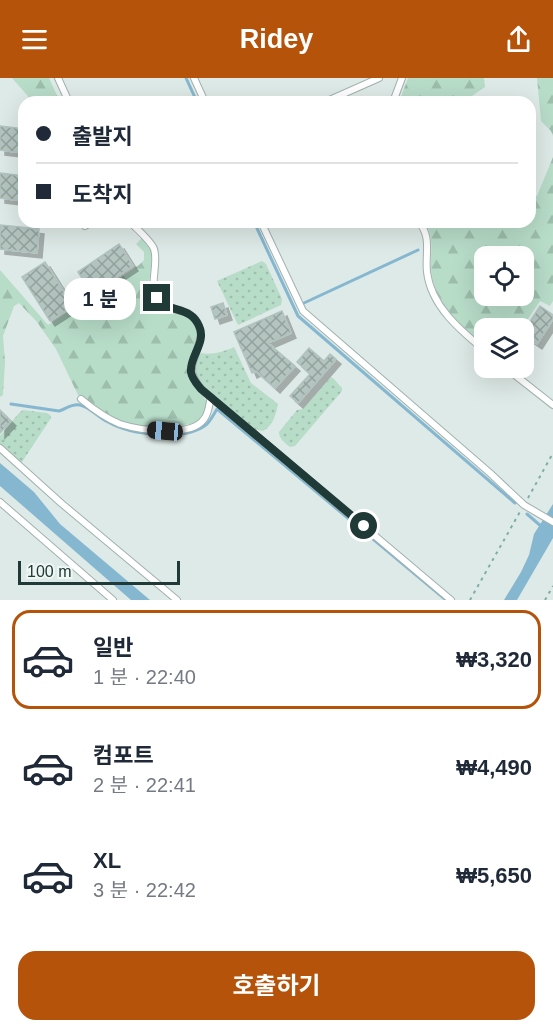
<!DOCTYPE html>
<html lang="ko">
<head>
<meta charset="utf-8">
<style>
	body { margin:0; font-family:Arial,"Noto Sans KR",sans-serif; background:#f2f2f3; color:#1f2937; height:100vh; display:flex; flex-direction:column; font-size:22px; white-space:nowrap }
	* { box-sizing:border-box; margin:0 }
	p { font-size:20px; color:#747a83 }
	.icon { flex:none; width:33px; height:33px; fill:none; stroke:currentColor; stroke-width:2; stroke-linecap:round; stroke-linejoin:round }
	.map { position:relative; height:522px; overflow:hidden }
	.drawer { display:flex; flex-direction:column; background:#fff; flex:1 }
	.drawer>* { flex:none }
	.top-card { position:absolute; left:18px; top:18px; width:518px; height:132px; border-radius:18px; box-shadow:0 6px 24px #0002; display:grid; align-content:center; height:132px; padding:0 18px; background:#fff }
	.fabs { position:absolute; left:474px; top:168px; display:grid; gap:12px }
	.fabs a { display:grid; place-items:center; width:60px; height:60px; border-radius:12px; background:#fff; box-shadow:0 6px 24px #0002; font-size:30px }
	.scale { position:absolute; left:18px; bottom:15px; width:162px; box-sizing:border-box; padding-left:6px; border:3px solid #203a37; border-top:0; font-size:16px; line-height:21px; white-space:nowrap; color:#203a37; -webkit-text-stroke:4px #eff7f4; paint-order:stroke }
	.end { position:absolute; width:27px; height:27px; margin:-14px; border:8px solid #203a37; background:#fff; box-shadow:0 0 0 3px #fff }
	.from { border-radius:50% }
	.bubble { position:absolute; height:42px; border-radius:18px; background:#fff; box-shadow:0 6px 24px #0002; font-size:20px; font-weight:700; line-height:42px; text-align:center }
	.car { position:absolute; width:18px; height:36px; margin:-18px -9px; border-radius:8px; box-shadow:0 0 4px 2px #0007; background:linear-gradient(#222 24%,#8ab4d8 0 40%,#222 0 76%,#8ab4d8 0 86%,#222 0) }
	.top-card b { display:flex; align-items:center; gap:21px; height:57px; font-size:22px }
	.top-card b+b { border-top:2px solid #e0e1e3 }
	.top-card i { width:15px; height:15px; background:#1f2937 }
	ul { padding:10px 0 0; list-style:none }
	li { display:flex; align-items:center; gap:18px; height:99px; margin:0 12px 9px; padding:0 6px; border:3px solid transparent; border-radius:18px }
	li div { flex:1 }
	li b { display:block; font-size:22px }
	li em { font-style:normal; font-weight:700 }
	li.current { border-color:#b45309 }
	li>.icon { width:54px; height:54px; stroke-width:1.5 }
	.primary-button { display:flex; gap:12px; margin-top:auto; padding:12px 18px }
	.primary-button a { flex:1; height:69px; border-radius:18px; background:#b45309; color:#fff; font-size:24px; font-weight:700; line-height:69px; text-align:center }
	header { display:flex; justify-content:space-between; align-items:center; height:78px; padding:0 18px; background:#b45309; color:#fff; font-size:27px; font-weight:700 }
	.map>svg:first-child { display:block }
</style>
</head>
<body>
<header><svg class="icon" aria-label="menu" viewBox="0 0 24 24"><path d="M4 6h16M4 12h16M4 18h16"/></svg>Ridey<svg class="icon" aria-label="share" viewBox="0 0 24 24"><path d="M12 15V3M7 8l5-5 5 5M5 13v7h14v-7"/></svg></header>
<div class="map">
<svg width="553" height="522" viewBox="0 0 553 522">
	<defs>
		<pattern id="forest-firs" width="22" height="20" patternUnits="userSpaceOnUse" patternTransform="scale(1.5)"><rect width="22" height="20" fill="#b7dcc8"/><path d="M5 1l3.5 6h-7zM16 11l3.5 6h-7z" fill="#9dbeac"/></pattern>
		<pattern id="park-dots" width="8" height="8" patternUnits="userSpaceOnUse" patternTransform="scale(1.5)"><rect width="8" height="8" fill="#b7dcc8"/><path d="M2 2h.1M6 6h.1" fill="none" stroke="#9dbeac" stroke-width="1.8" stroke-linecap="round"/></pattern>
		<pattern id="building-cross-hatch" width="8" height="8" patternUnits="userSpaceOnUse" patternTransform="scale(1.5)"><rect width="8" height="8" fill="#b4c5c0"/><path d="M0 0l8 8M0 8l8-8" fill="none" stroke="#92a19d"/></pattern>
		<filter id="shadow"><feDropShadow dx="5" dy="5" stdDeviation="0" flood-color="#0004"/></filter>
	</defs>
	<rect width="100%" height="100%" fill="#deeae7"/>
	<path fill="url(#forest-firs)" fill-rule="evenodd" d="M12,0H49L60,24H31L27,17Z
		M408,0H484L485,9L472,18L467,24H399Z
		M537,0H553V58L551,53L541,43Z
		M553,79V223L550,228L540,223L522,250H484V268C463,250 437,227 432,198C428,179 437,161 424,144H530V115L537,118ZM484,178H524V218H484Z
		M142,160L151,171L152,180L149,206L155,223L160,228L184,236L194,242L199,257L189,292L193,304L207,324L205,332L198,343L192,346L172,348L147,349L121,346L100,336L78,317L56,271L37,244L19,225L14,228L3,258L5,284L3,317L0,319V192L48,247L139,187L144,182V174L136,166Z"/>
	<path fill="url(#park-dots)" d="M262,183L266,186L282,221L281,227L238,247L217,203Z
		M234,269L251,305L278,326C276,336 273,348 263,353L253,351L199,305L194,291L195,283L201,275C213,277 223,274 234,269Z
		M331,299L334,301L342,310V313L295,368L290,369C285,365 279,361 279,354L297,332L303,331Z
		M23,332L47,335L50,337L51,340L22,384L19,383L0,367V358L19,335Z"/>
	<path fill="#85b7d0" d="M0,385L34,414L60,446L150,522H131L0,408Z
		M553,426V460L517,522H504L521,494L529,477L534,456Z"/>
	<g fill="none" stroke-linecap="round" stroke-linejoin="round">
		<path stroke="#85b7d0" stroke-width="3" d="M186,0L197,24
			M254,144L298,238L515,425
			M304,225L418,172
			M11,326L59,333C66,331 72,325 80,327C90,329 99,340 108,344C131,357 185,364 207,346C211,342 214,336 217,331L446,522
			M527,436L542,449"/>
	</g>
	<path fill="url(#building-cross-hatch)" stroke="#b1c3bf" stroke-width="1.5" filter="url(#shadow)" d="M0,48L24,51V75L0,72Z
		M0,95L24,98V123L0,120Z
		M0,147L39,151L37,175L0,171Z
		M119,166L133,188L92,215L78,194Z
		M45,184L73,228L50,243L22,199Z
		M223,225L227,237L215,241L211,229Z
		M540,228L553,237V241L537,266L524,257V253Z
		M282,233L291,255L268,265L295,288L275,310L256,293L252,295L234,254Z
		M309,270L324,283L330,276L336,281L298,325L290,318L310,296L297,284Z
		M0,332L11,343L0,355Z"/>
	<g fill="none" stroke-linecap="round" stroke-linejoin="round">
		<g stroke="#a1b2af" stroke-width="8">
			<path id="lane" d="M58,0L69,24
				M194,0L205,24
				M325,24L379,0
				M393,24L402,0
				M130,144C136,150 151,163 154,171C159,188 148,205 158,221C168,237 193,226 200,251C202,256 200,260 199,265C194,287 185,289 201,311L451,522
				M261,144L303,233L490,395L524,427L553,444
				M419,144C432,160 425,175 427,194C431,228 460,252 484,272
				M85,148L92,144
				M506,290L553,327
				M81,321C93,331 105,340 120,346C139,352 191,360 204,341C209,335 209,326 211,319
				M0,370L61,425L177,522
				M0,424L113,522"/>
		</g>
		<path stroke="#7faea8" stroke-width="2" stroke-dasharray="3 4.5" stroke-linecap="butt" d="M528,420L553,375
			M470,522L521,432
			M545,522L553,508"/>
		<use href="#lane" stroke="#fff" stroke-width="6"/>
	</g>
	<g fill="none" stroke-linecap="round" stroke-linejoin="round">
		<path stroke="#203a37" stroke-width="8" d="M157,220C169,236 190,227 199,248C207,264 189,279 191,294C192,301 197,306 201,311L364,448"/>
	</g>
</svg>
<div class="fabs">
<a><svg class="icon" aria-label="locate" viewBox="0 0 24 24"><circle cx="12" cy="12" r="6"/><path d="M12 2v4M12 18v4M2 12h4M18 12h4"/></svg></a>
<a><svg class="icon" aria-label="layers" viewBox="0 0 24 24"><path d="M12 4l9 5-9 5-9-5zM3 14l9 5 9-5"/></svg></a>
</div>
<div class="scale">100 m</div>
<i class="end from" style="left:364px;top:448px"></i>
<i class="end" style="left:157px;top:220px"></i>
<div class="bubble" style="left:64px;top:200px;width:72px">1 분</div>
<i class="car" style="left:165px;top:353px;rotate:275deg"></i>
<div class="top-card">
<b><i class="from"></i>출발지</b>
<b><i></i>도착지</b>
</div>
</div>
<section class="drawer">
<ul>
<li class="current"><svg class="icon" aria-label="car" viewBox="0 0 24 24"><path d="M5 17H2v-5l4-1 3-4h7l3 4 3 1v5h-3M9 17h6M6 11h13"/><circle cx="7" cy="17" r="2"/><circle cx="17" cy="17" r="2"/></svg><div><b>일반</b><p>1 분 · 22:40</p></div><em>₩3,320</em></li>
<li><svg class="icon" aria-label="car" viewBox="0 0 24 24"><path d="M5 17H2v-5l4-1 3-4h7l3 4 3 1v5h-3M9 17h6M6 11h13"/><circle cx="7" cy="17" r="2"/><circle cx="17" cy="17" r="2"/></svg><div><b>컴포트</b><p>2 분 · 22:41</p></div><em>₩4,490</em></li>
<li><svg class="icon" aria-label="car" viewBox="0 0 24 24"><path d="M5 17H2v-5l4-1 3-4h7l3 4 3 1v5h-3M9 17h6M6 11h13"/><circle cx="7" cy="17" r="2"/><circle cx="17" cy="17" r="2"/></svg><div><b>XL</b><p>3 분 · 22:42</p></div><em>₩5,650</em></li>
</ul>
<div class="primary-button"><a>호출하기</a></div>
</section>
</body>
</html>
